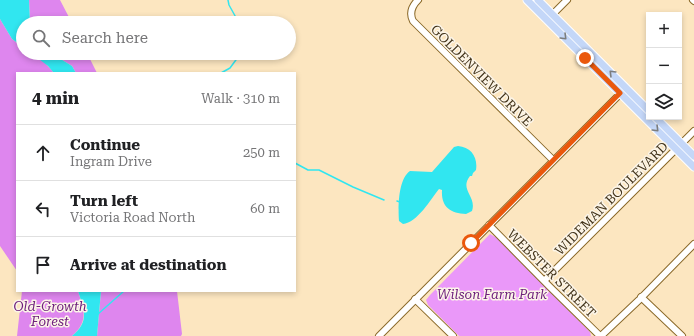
<!DOCTYPE html>
<meta charset="utf-8">
<style>
:root{--surface:#fff;--page:#f2f2f2;--text:#202124;--muted:#757577;--line:#e0e0e0}
body{margin:0;font-family:"Roboto Serif",serif;background:var(--page);color:var(--text)}
.controls{position:absolute;right:12px;top:12px;display:grid;overflow:hidden;border-radius:0px;box-shadow:0 2px 6px #0003}
.controls button{width:36px;height:36px;display:grid;place-items:center;padding:0;border:0;border-bottom:1px solid var(--line);background:var(--surface);color:var(--text);font:20px sans-serif}
.stop{position:absolute;width:12px;height:12px;margin:-9px;border:3px solid #ea580c;border-radius:50%;background:#fff}
.stop.end{background:#ea580c;border-color:#fff;box-shadow:0 1px 4px #0008}
.list{margin:0;padding:0;list-style:none}
h2{display:flex;justify-content:space-between;align-items:center;height:52px;margin:0;padding:0 16px;font-size:17px}
h2 small{font-size:13px;font-weight:400;color:var(--muted)}
.list li{display:grid;grid-template-columns:26px 1fr auto;gap:12px;align-items:center;box-sizing:border-box;height:56px;padding:0 16px;border-top:1px solid var(--line)}
.list b{display:block;font-size:15px;white-space:nowrap}
.list p{margin:0;font-size:13px;white-space:nowrap;color:var(--muted)}
.list em{font-size:13px;font-style:normal;color:var(--muted)}
.icon{flex:none;width:22px;height:22px;fill:none;stroke:currentColor;stroke-width:2;stroke-linecap:round;stroke-linejoin:round}
.map{position:relative;flex:none;width:694px;height:336px;overflow:hidden}
.search{position:absolute;background:var(--surface);box-shadow:0 2px 6px #0003;left:16px;top:16px;width:280px;height:44px;display:flex;align-items:center;gap:10px;box-sizing:border-box;padding:0 14px;border-radius:22px;color:var(--muted);font-size:15px}
.panel{position:absolute;background:var(--surface);box-shadow:0 2px 6px #0003;left:16px;top:72px;width:280px;height:220px;border-radius:0px}
.map>svg:first-child{display:block}
.green{fill:#ea98f9}
.forest{fill:#de86ee}
.water{fill:#31e6f0}
.lines{fill:none;stroke-linecap:round;stroke-linejoin:round}
.stream{stroke:#31e6f0;stroke-width:1.5}
.minor-casing{stroke:#8a6929;stroke-width:8}
.major-casing{stroke:#fff;stroke-width:9}
.minor{stroke:#fff;stroke-width:6}
.major{stroke:#c4d7f8;stroke-width:7}
.oneway{stroke:#7c7d7d}
.route{stroke:#ea580c;stroke-width:5}
.labels{text-anchor:middle;stroke-width:3;stroke-linejoin:round;paint-order:stroke}
.street-label{font-size:13px;fill:#423319;stroke:#fcf5e8}
.park-label{font-size:13px;font-style:italic;fill:#6f207d;stroke:#fcf5e8}
</style>
<div class="map">
<svg width="694" height="336" viewBox="0 0 694 336">
<rect width="100%" height="100%" fill="#fce6c0"/>
<path class="green" d="M490,234l7,4 93,94 1,4h-132l-31,-31 -2,-5 4,-5z"/>
<path class="forest" d="M29,0h31l12,23h-42z
M0,19l12,20 11,8v6c13,0 23,10 31,20h-37v198l-17,-25z
M51,53h36l10,20h-21l-4,-7z
M22,291h56c6,19 11,30 -6,45h-55z
M101,291h76l5,43 -1,2h-84z"/>
<path class="water" d="M0,0h29l1,23h-7v24l-11,-8 -12,-20z
M31,53h20l21,13 4,7h-22l-6,-7z
M458,146c13,1 20,11 18,24l-3,3 -1,3h-2c-11,14 7,20 2,35l-6,3c-16,-1 -25,-7 -24,-24l-3,-1c-8,10 -22,34 -36,35l-4,-3c-1,-13 -1,-42 11,-50l22,1 22,-25z
M78,291h23l-4,45h-25c18,-15 12,-26 6,-45z"/>
<g class="lines">
<path class="stream" d="M228,0l1,5 10,18
M221,73l9,-5 11,-15
M295,163l13,7h11l34,17 31,13
M397,201l3,1
M98,314l26,-23"/>
<g class="minor-casing">
<path id="minor" d="M418,0c-6,6 -9,13 -5,21l140,139
M693,0l1,1
M547,20l20,-20
M489,225l61,62 50,49
M544,281l150,-150
M641,297l41,39
M415,299l38,37
M379,336l247,-248
M601,336l38,-36 55,-56"/>
</g>
<g class="major-casing">
<path id="major" d="M527,0l167,167
M538,0l111,111
M655,117l39,39"/>
</g>
<use href="#minor" class="minor"/>
<use href="#major" class="major"/>
</g>
<defs><path id="oneway-chevron" d="M-2-3.5L2.5 0L-2 3.5" fill="none" stroke-width="1.6" stroke-linecap="round" stroke-linejoin="round"/></defs>
<g class="oneway">
<use href="#oneway-chevron" transform="translate(564 37) rotate(45)"/>
<use href="#oneway-chevron" transform="translate(612 73) rotate(-135)"/>
<use href="#oneway-chevron" transform="translate(656 129) rotate(45)"/>
</g>
<g class="lines">
<path class="route" d="M471,243l149,-150 -35,-35"/>
</g>
<g class="labels">
<g class="street-label">
<text transform="translate(482 75) rotate(45)" y="5">GOLDENVIEW DRIVE</text>
<text transform="translate(611 198) rotate(-45)" y="5">WIDEMAN BOULEVARD</text>
<text transform="translate(552 273) rotate(45)" y="5">WEBSTER STREET</text>
</g>
<g class="park-label">
<text x="492" y="299">Wilson Farm Park</text>
<text x="50" y="311">Old-Growth<tspan x="50" dy="15">Forest</tspan></text>
</g>
</g>
</svg>
<div class="controls">
<button>+</button>
<button>−</button>
<button><svg class="icon" aria-label="layers" viewBox="0 0 24 24"><path d="M12 4l9 5-9 5-9-5zM3 14l9 5 9-5"/></svg></button>
</div>
<div class="stop" style="left:471px;top:243px"></div>
<div class="stop end" style="left:585px;top:58px"></div>
<div class="search"><svg class="icon" aria-label="search" viewBox="0 0 24 24"><circle cx="10" cy="10" r="6"/><path d="M15 15l6 6"/></svg>Search here</div>
<section class="panel">
<h2>4 min<small>Walk · 310 m</small></h2>
<ul class="list">
<li><svg class="icon" aria-label="ahead" viewBox="0 0 24 24"><path d="M12 20V5M6 11l6-6 6 6"/></svg><div><b>Continue</b><p>Ingram Drive</p></div><em>250 m</em></li>
<li><svg class="icon" aria-label="left" viewBox="0 0 24 24"><path d="M17 20v-9H6M10 6l-5 5 5 5"/></svg><div><b>Turn left</b><p>Victoria Road North</p></div><em>60 m</em></li>
<li><svg class="icon" aria-label="arrive" viewBox="0 0 24 24"><path d="M6 21V4h12l-3 4 3 4H6"/></svg><div><b>Arrive at destination</b></div></li>
</ul>
</section>
</div>
